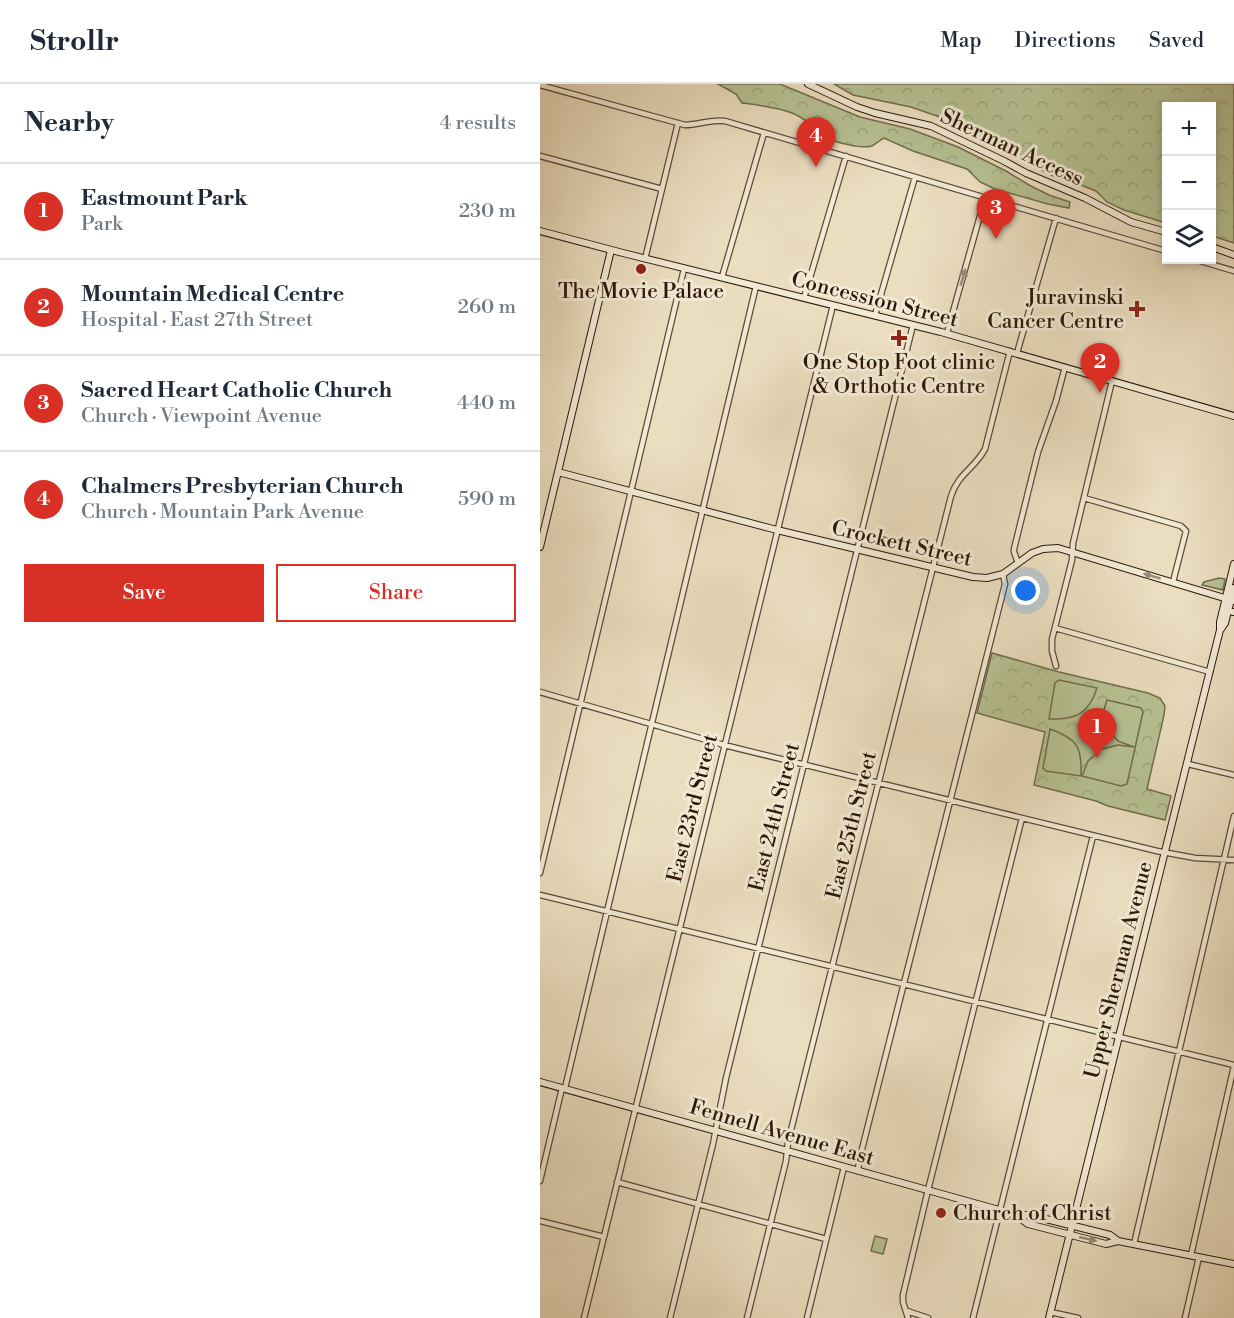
<!DOCTYPE html>
<meta charset="utf-8">
<style>
:root{--surface:#fff;--page:#f6f6f7;--text:#1f2937;--muted:#747a83;--line:#e0e1e3;--accent:#d93025}
body{margin:0;font-family:"Libre Bodoni",serif;background:var(--page);color:var(--text)}
.controls{position:absolute;right:18px;top:18px;display:grid;overflow:hidden;border-radius:0px;box-shadow:0 3px 9px #0003}
.controls button{width:54px;height:54px;display:grid;place-items:center;padding:0;border:0;border-bottom:2px solid var(--line);background:var(--surface);color:var(--text);font:30px sans-serif}
.you{position:absolute;left:486px;top:507px;width:21px;height:21px;margin:-15px;border:4px solid #fff;border-radius:50%;background:#1a73e8;box-shadow:0 0 0 9px #1a73e833}
.badge{display:grid;place-items:center;width:39px;height:39px;border-radius:50%;background:var(--accent);color:#fff;font-size:20px;font-weight:700}
.pin{position:absolute;translate:-50% -50px;filter:drop-shadow(0 2px 3px #0008)}
.pin::after{content:'';position:absolute;top:32px;width:21px;height:18px;background:inherit;clip-path:polygon(0 0,100% 0,50% 100%)}
.list{margin:0;padding:0;list-style:none}
h2{display:flex;justify-content:space-between;align-items:center;height:78px;margin:0;padding:0 24px;font-size:26px}
h2 small{font-size:20px;font-weight:400;color:var(--muted)}
.list li{display:grid;grid-template-columns:39px 1fr auto;gap:18px;align-items:center;box-sizing:border-box;height:96px;padding:0 24px;border-top:2px solid var(--line)}
.list b{display:block;font-size:22px;white-space:nowrap}
.list p{margin:0;font-size:20px;white-space:nowrap;color:var(--muted)}
.list em{font-size:20px;font-style:normal;color:var(--muted)}
.actions{display:flex;gap:12px;padding:18px 24px}
.actions a{flex:1;padding:14px 0;border:2px solid var(--accent);border-radius:0px;text-align:center;font-size:21px;color:var(--accent)}
.actions .main{background:var(--accent);color:#fff}
.icon{flex:none;width:33px;height:33px;fill:none;stroke:currentColor;stroke-width:2;stroke-linecap:round;stroke-linejoin:round}
.map{position:relative;flex:none;width:694px;height:1234px;overflow:hidden}
header{display:flex;align-items:center;gap:36px;box-sizing:border-box;height:84px;padding:0 30px;background:var(--surface);border-bottom:2px solid var(--line)}
header strong{font-size:28px}
nav{display:flex;gap:33px;margin-inline-start:auto;font-size:21px}
main{display:flex}
aside{flex:1;background:var(--surface)}
.map>svg:first-child{display:block}
.forest{fill:url(#forest-crowns);stroke:#726c4d;stroke-width:1.5}
.garden{fill:#b6c193;stroke:#726c4d;stroke-width:1.5}
.lines{fill:none;stroke-linecap:round;stroke-linejoin:round}
.street-casing{stroke:#5d4935;stroke-width:7}
.secondary-casing{stroke:#2e1707;stroke-width:8}
.street{stroke:#f2ead6;stroke-width:4.5}
.secondary{stroke:#f2ead6;stroke-width:6}
.oneway{fill:#9a8b79}
.poi-dot{fill:#8f2418;stroke:#f2ead6;stroke-width:2}
.labels{text-anchor:middle;stroke-width:6;stroke-linejoin:round;paint-order:stroke}
.street-label{font-size:21px;fill:#2e1707;stroke:#f2ead6}
.poi-label{font-size:21px;fill:#2e1707;stroke:#f2ead6}
</style>
<header>
<strong>Strollr</strong>
<nav><a>Map</a><a>Directions</a><a>Saved</a></nav>
</header>
<main>
<aside>
<h2>Nearby<small>4 results</small></h2>
<ul class="list">
<li><span class="badge">1</span><div><b>Eastmount Park</b><p>Park</p></div><em>230 m</em></li>
<li><span class="badge">2</span><div><b>Mountain Medical Centre</b><p>Hospital · East 27th Street</p></div><em>260 m</em></li>
<li><span class="badge">3</span><div><b>Sacred Heart Catholic Church</b><p>Church · Viewpoint Avenue</p></div><em>440 m</em></li>
<li><span class="badge">4</span><div><b>Chalmers Presbyterian Church</b><p>Church · Mountain Park Avenue</p></div><em>590 m</em></li>
</ul>
<div class="actions"><a class="main">Save</a><a>Share</a></div>
</aside>
<div class="map">
<svg width="694" height="1234" viewBox="0 0 694 1234">
<defs>
<pattern id="forest-crowns" width="20" height="18" patternUnits="userSpaceOnUse" patternTransform="scale(1.5)"><rect width="20" height="18" fill="#b6c193"/><path d="M2 6a3 3 0 1 1 6 0M12 15a3 3 0 1 1 6 0" fill="none" stroke="#9da57d"/></pattern>
</defs>
<rect width="100%" height="100%" fill="#ebdec0"/>
<filter id="stains"><feTurbulence type="fractalNoise" baseFrequency=".00333" numOctaves="4"/><feColorMatrix values="0 0 0 0 .2 0 0 0 0 .09 0 0 0 0 .02 0 0 0 .5 -.17"/></filter>
<radialGradient id="worn" r=".72"><stop offset=".6" stop-color="#630" stop-opacity="0"/><stop offset="1" stop-color="#630" stop-opacity=".3"/></radialGradient>
<path class="forest" d="M178,0h62l80,33 50,12 48,18 48,24 23,14 20,10 21,7 -1,6 -21,-4 -53,-15 -15,-7 -13,-13 -54,-18 -29,-13c-4,2 -8,6 -12,8 -10,3 -36,-3 -46,-9 -11,-7 -20,-19 -34,-24 -16,-6 -34,-8 -50,-10l-6,-9z
M294,0h400v159l-22,-7v-130h-46v117l-42,-13 -17,-8 -11,-11 -15,-6 -14,-8 -14,-1 -116,-60 -26,-9 -58,-12z
M679,494l6,1 -2,11 -21,-5 2,-3z
M452,569l67,19 89,21 12,5 5,8 -1,9 -17,74 24,7 -6,24 -57,-14 -12,-5 -62,-16 11,-53 -68,-19z"/>
<path class="garden" d="M519,596l38,8c-8,26 -22,32 -48,31l6,-36z
M567,616l34,8 2,4 -16,72 -6,2 -39,-10 6,-15 14,-12 16,-4 16,2 -16,-6 -11,-13 -4,-15z
M510,645c28,10 32,18 31,47l-35,-5 -3,-3z
M335,1152l12,3 -4,15 -12,-3z"/>
<g class="lines">
<g class="street-casing">
<path id="street" d="M0,1l145,40c14,0 25,-6 40,-4l441,130
M0,72l122,33
M105,175l33,-136
M657,176l37,11
M182,193l42,-144
M264,214l42,-142
M335,231l40,-138
M407,249l38,-135
M477,269l39,-135
M544,414l97,28 5,5 -13,51
M478,479l-4,-11v-3l24,-97 18,-51 9,-34
M515,544l155,44
M516,582l-4,-15v-12l20,-79 1,-17 39,-162
M0,608l184,53 433,106 38,7 39,2
M648,680l46,11
M0,789l144,-604
M0,811l694,170
M25,1004l191,-802
M318,1087l1,-10 146,-577 -2,-10
M0,1097l22,-93
M77,1098l209,57
M0,1137l64,16
M594,1160l100,-428
M651,1171l43,-189
M367,1227l21,7
M510,1228l28,6
M44,1234l249,-1013
M130,1234l43,-174 13,-66 187,-753
M207,1234l39,-157 2,-19 14,-56 149,-590c7,-22 24,-28 34,-47l25,-98
M267,1234l37,-151
M368,1234l-5,-16v-7l25,-105 94,-372
M433,1234l120,-482
M645,1234l14,-61"/>
</g>
<g class="secondary-casing">
<path id="secondary" d="M268,0l49,23 18,6 56,13 73,35 22,12 59,25 46,24 35,10
M0,147l83,22 318,79 293,84
M672,163l22,8
M18,388l219,58 196,47 14,1 16,-4 29,-21 11,-4 15,-1 176,53
M0,463l71,-297
M693,528h1
M681,545l4,-6 9,-35
M0,998l459,128 17,5h14l80,20 8,6
M476,1131l12,9 78,20 12,-3 116,23
M509,1234l171,-688v-8l14,-58"/>
</g>
<use href="#street" class="street"/>
<use href="#secondary" class="secondary"/>
</g>
<defs><path id="oneway-solid" d="M-6-.8H1V-3.2L6.5 0L1 3.2V.8H-6Z" transform="scale(1.5)"/></defs>
<g class="oneway">
<use href="#oneway-solid" transform="translate(423 193) rotate(-74)"/>
<use href="#oneway-solid" transform="translate(612 492) rotate(-164)"/>
<use href="#oneway-solid" transform="translate(548 1155) rotate(13)"/>
</g>
<g class="poi-dot">
<circle cx="101" cy="185" r="6"/>
<path d="M594 216h6v6h6v6h-6v6h-6v-6h-6v-6h6z"/>
<path d="M356 245h6v6h6v6h-6v6h-6v-6h-6v-6h6z"/>
<circle cx="401" cy="1129" r="6"/>
</g>
<g class="labels">
<g class="street-label">
<text transform="translate(472 63) rotate(25)" y="7">Sherman Access</text>
<text transform="translate(335 215) rotate(14)" y="7">Concession Street</text>
<text transform="translate(362 459) rotate(13)" y="7">Crockett Street</text>
<text transform="translate(152 724) rotate(-76)" y="7">East 23rd Street</text>
<text transform="translate(234 733) rotate(-76)" y="7">East 24th Street</text>
<text transform="translate(311 741) rotate(-76)" y="7">East 25th Street</text>
<text transform="translate(578 886) rotate(-76)" y="7">Upper Sherman Avenue</text>
<text transform="translate(242 1048) rotate(16)" y="7">Fennell Avenue East</text>
</g>
<g class="poi-label">
<text x="101" y="214">The Movie Palace</text>
<text x="584" y="220" text-anchor="end">Juravinski<tspan x="584" dy="24">Cancer Centre</tspan></text>
<text x="359" y="285">One Stop Foot clinic<tspan x="359" dy="24">&amp; Orthotic Centre</tspan></text>
<text x="413" y="1136" text-anchor="start">Church of Christ</text>
</g>
</g>
<rect width="100%" height="100%" filter="url(#stains)"/>
<rect width="100%" height="100%" fill="url(#worn)"/>
</svg>
<div class="controls">
<button>+</button>
<button>−</button>
<button><svg class="icon" aria-label="layers" viewBox="0 0 24 24"><path d="M12 4l9 5-9 5-9-5zM3 14l9 5 9-5"/></svg></button>
</div>
<div class="you"></div>
<div class="pin badge" style="left:557px;top:674px">1</div>
<div class="pin badge" style="left:560px;top:309px">2</div>
<div class="pin badge" style="left:456px;top:155px">3</div>
<div class="pin badge" style="left:276px;top:83px">4</div>
</div>
</main>
